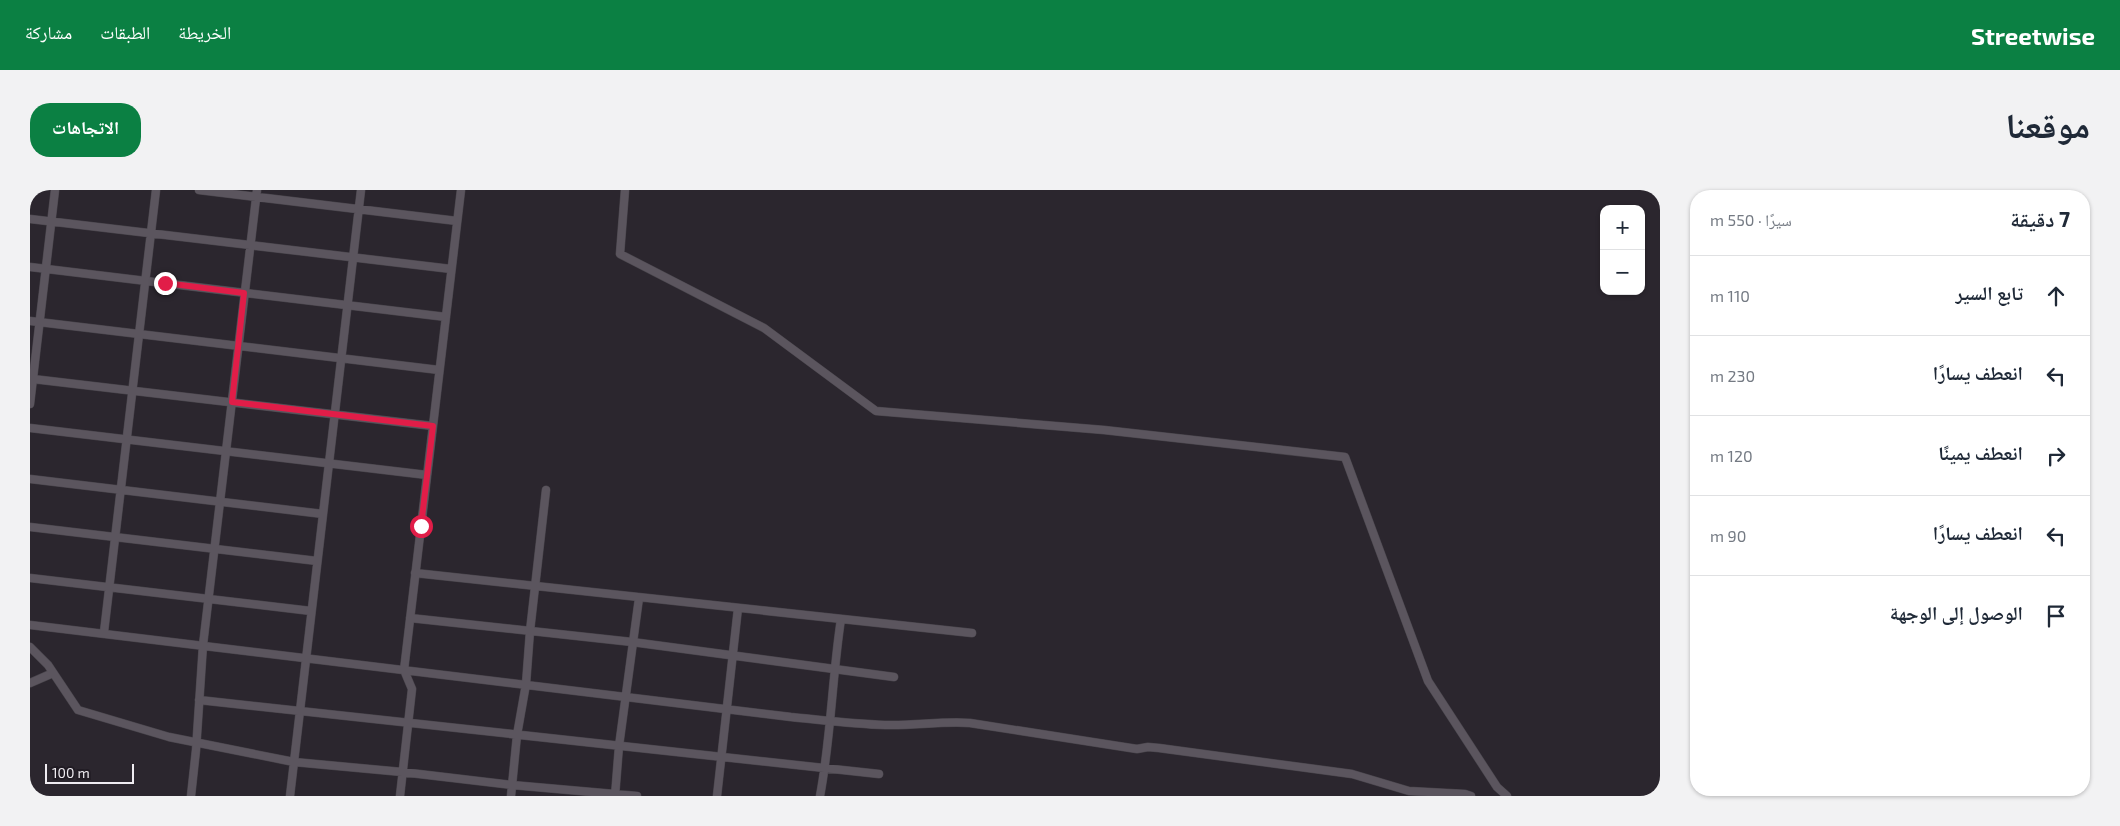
<!DOCTYPE html>
<html lang="ar">
<meta charset="utf-8">
<style>
:root{--surface:#fff;--page:#f2f2f3;--text:#1f2937;--muted:#747a83;--line:#e0e1e3;--accent:#0b8043}
body{margin:0;font-family:"Exo 2","Noto Naskh Arabic",sans-serif;background:var(--page);color:var(--text);direction:rtl}
.controls{position:absolute;right:15px;top:15px;display:grid;overflow:hidden;border-radius:10px;box-shadow:0 1px 4px #0004}
.controls button{width:45px;height:45px;display:grid;place-items:center;padding:0;border:0;border-bottom:1px solid var(--line);background:var(--surface);color:var(--text);font:25px sans-serif}
.scale{position:absolute;left:15px;bottom:12px;width:89px;box-sizing:border-box;padding-left:5px;border:2px solid #efecf1;border-top:0;font-size:14px;line-height:18px;white-space:nowrap;color:#efecf1;-webkit-text-stroke:4px #211c24;paint-order:stroke}
.stop{position:absolute;width:15px;height:15px;margin:-11px;border:4px solid #e11d48;border-radius:50%;background:#fff}
.stop.end{background:#e11d48;border-color:#fff;box-shadow:0 1px 5px #0008}
.list{margin:0;padding:0;list-style:none}
h2{display:flex;justify-content:space-between;align-items:center;height:65px;margin:0;padding:0 20px;font-size:21px}
h2 small{font-size:16px;font-weight:400;color:var(--muted)}
.list li{display:grid;grid-template-columns:32px 1fr auto;gap:15px;align-items:center;box-sizing:border-box;height:80px;padding:0 20px;border-top:1px solid var(--line)}
.list b{display:block;font-size:19px;white-space:nowrap}
.list em{font-size:16px;font-style:normal;color:var(--muted)}
.icon{flex:none;width:28px;height:28px;fill:none;stroke:currentColor;stroke-width:2;stroke-linecap:round;stroke-linejoin:round}
.map{position:relative;flex:none;width:1630px;height:606px;overflow:hidden;direction:ltr;border-radius:20px}
header{display:flex;align-items:center;gap:30px;box-sizing:border-box;height:70px;padding:0 25px;background:var(--accent);color:#fff}
header strong{font-size:24px}
nav{display:flex;gap:28px;margin-inline-start:auto;font-size:18px}
.intro{display:flex;align-items:center;justify-content:space-between;box-sizing:border-box;height:120px;padding:0 30px}
h1{margin:0;font-size:35px}
.button{padding:12px 22px;border-radius:20px;background:var(--accent);color:#fff;font-size:18px;font-weight:700}
main{display:flex;gap:30px;padding:0 30px}
aside{flex:1;background:var(--surface);border-radius:20px;box-shadow:0 1px 4px #0004}
.map>svg:first-child{display:block}
.lines{fill:none;stroke-linecap:round;stroke-linejoin:round}
.minor-casing{stroke:#48444b;stroke-width:9}
.minor{stroke:#5b555e;stroke-width:8}
.route{stroke:#e11d48;stroke-width:6}
</style>
<header>
<strong>Streetwise</strong>
<nav><a>الخريطة</a><a>الطبقات</a><a>مشاركة</a></nav>
</header>
<div class="intro"><h1>موقعنا</h1><a class="button">الاتجاهات</a></div>
<main>
<aside>
<h2>7 دقيقة<small>سيرًا · 550 m</small></h2>
<ul class="list">
<li><svg class="icon" aria-label="ahead" viewBox="0 0 24 24"><path d="M12 20V5M6 11l6-6 6 6"/></svg><div><b>تابع السير</b></div><em>110 m</em></li>
<li><svg class="icon" aria-label="left" viewBox="0 0 24 24"><path d="M17 20v-9H6M10 6l-5 5 5 5"/></svg><div><b>انعطف يسارًا</b></div><em>230 m</em></li>
<li><svg class="icon" aria-label="right" viewBox="0 0 24 24"><path d="M7 20v-9h11M14 6l5 5-5 5"/></svg><div><b>انعطف يمينًا</b></div><em>120 m</em></li>
<li><svg class="icon" aria-label="left" viewBox="0 0 24 24"><path d="M17 20v-9H6M10 6l-5 5 5 5"/></svg><div><b>انعطف يسارًا</b></div><em>90 m</em></li>
<li><svg class="icon" aria-label="arrive" viewBox="0 0 24 24"><path d="M6 21V4h12l-3 4 3 4H6"/></svg><div><b>الوصول إلى الوجهة</b></div></li>
</ul>
</aside>
<div class="map">
<svg width="1630" height="606" viewBox="0 0 1630 606">
<rect width="100%" height="100%" fill="#2b262e"/>
<g class="lines">
<g class="minor-casing">
<path id="minor" d="M169,0l258,31
M595,0l-5,64 144,74 112,83 228,19 241,27 83,224 69,106 10,9
M0,29l421,50
M0,77l416,50
M0,131l409,49
M3,189l400,47
M0,214l25,-214
M0,238l397,47
M0,289l293,35
M0,337l287,34
M385,383l557,60
M0,388l281,33
M380,428l222,24 262,35
M0,435l761,92c31,3 63,7 94,8 29,1 56,-4 85,-2l167,26 11,-2 11,1 193,26 57,17 56,3 6,2
M74,442l52,-442
M0,457l18,18 30,45 91,27 125,25 108,10 110,13 125,11
M0,493l23,-10
M169,510l680,74
M161,606l5,-46 7,-105 54,-455
M260,606l71,-606
M370,606l12,-107 -8,-19 57,-480
M481,606l6,-61 9,-51 4,-53 16,-141
M585,606l4,-50 20,-148
M687,606l21,-188
M790,606c11,-58 12,-118 21,-177"/>
</g>
<use href="#minor" class="minor"/>
</g>
<g class="lines">
<path class="route" d="M135,93l79,10 -12,109 201,24 -12,100"/>
</g>
</svg>
<div class="controls">
<button>+</button>
<button>−</button>
</div>
<div class="scale">100 m</div>
<div class="stop" style="left:391px;top:336px"></div>
<div class="stop end" style="left:135px;top:93px"></div>
</div>
</main>
